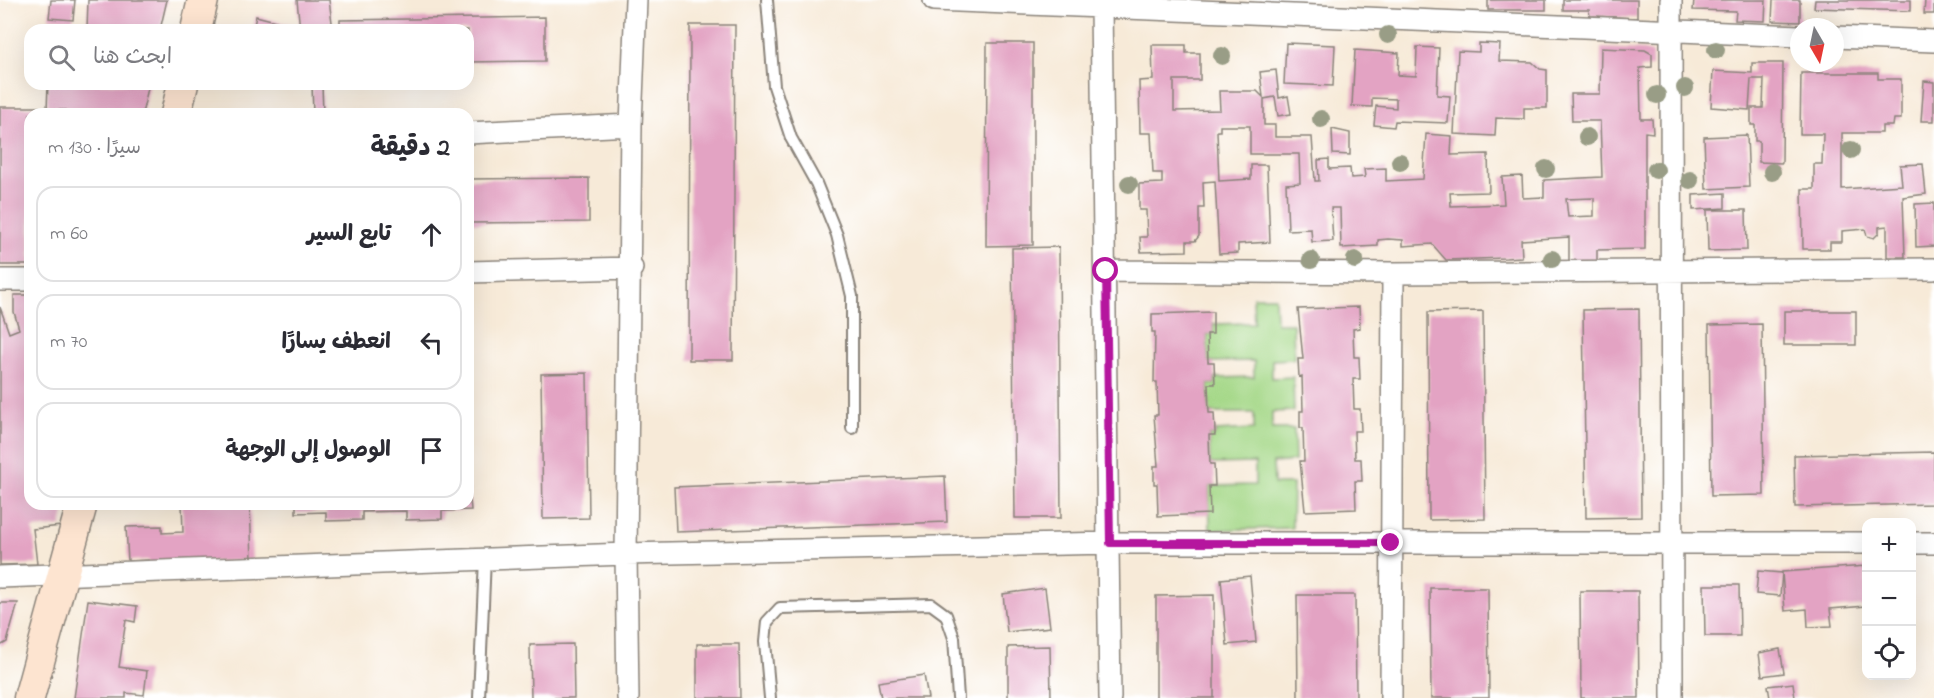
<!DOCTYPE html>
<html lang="ar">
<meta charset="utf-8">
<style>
:root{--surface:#fff;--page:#f7f7f7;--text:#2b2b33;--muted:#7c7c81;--line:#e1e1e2}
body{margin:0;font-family:"Indie Flower","Playpen Sans Arabic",sans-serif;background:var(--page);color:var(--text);direction:rtl}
.controls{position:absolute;right:18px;bottom:18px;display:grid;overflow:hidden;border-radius:12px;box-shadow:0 6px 24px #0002}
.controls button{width:54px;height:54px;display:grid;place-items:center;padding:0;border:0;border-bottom:2px solid var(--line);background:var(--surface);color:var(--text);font:30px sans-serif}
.compass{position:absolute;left:1790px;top:18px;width:54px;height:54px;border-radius:50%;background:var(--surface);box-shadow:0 6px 24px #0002;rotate:171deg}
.stop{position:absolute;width:18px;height:18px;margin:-14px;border:4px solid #b5179e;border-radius:50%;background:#fff}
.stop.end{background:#b5179e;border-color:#fff;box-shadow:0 2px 6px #0008}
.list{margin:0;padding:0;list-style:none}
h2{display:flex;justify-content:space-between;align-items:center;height:78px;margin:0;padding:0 24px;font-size:26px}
h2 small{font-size:20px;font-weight:400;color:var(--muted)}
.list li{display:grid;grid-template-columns:39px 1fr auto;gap:18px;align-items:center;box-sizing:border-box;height:96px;margin:0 12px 12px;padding:0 12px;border:2px solid var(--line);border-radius:18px}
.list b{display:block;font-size:22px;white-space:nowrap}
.list em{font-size:20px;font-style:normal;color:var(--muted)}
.icon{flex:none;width:33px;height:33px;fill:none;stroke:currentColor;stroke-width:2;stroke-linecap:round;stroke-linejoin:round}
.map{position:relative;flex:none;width:1934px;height:698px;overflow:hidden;direction:ltr}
.search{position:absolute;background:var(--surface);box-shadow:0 6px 24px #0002;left:24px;top:24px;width:450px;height:66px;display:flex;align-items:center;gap:15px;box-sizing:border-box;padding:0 21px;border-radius:18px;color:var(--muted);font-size:22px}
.panel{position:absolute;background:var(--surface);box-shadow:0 6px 24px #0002;left:24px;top:108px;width:450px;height:402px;border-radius:18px;direction:rtl}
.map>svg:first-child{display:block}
.green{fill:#a5d888;stroke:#607a52;stroke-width:1.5}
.building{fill:#e3a3c3;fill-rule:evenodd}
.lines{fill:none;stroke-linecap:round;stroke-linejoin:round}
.lane-casing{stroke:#8a837a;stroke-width:14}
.street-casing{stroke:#8a837a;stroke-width:24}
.secondary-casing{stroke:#8a837a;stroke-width:33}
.lane{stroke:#fff;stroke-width:10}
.street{stroke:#fff;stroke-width:21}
.secondary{stroke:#fde4d0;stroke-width:30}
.tree{fill:#999d86}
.route{stroke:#b5179e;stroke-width:8}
</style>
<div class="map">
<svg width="1934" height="698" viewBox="0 0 1934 698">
<rect width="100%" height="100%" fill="#fff"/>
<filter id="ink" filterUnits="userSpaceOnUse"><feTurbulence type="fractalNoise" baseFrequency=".0167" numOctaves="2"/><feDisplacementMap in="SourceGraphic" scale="12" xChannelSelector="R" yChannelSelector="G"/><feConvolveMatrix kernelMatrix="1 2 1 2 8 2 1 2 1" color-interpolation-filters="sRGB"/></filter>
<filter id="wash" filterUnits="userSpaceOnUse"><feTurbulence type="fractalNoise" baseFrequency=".008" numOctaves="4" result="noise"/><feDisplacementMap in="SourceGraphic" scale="24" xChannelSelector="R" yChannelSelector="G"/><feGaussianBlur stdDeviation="1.35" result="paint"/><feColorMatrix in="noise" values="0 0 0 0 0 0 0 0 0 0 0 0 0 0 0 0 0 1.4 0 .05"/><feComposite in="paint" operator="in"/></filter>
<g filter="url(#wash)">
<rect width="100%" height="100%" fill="#f7ead8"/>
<path class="green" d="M1253,297h22l1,26h17l1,36 -22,1v18l21,-1 1,34 -22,1v17h22l1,32 -22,2 1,21h19l-1,44 -82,2 -1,-44 46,-1v-22l-45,1 -1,-29h6v-4l39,-2v-16h-45l-1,-29h7v-6l39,-1v-16l-46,1 -1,-28h6v-10l41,-1z"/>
<g id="blocks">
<path class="building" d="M51,0h24l-2,20 -24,-2z
M88,0h79l-7,30h-73z
M297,0h32l4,30h-33z
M1488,0h58v10h-58z
M1563,0h74v18l-47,-2 -1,-6h-26z
M1694,0h72l-1,21 -30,-1 1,-9 -43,-1z
M1773,0h27v22l-28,-1z
M1815,0h96v11l-97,-3z
M1925,0h9v14h-10z
M256,16l39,10 -1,4h-41z
M545,17v44l-77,1v-32h-128v-10z
M690,25h45l-2,335h-44z
M987,43h46v202l-47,1z
M1286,43l49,2 -2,41 -49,-2z
M1479,43l21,1 -1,17 33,1 8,7 7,1v38h-23v11l-28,-1 -1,18 -41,-2 4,-83 21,1z
M1152,45h34v8h14v27h-26v31l46,-1 -1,-19h38l6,6 -3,-25 16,-2 3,28 9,-2 3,18 -13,2 -3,-19 -11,2v26h11v12h37l3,44h4l-1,-21 11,-1v10l21,-1 1,10 14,-1 -1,-8 22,-1v13l37,-2 3,-45 26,2 -1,19 37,-1 1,38 -39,1 1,13 53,-2 -2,-27 20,-1 1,22 21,-1v-17l58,-3 -2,-56h-28l-1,-27h29l1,-46 44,2 7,4v13l-12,1 1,51h11l1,14 -8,-1v117l-48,1v13h-28v-26l-48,3 1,17 -16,1 -60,2 -14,-16 -29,2v-6l-15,-1 -10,1v6l-37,2 -1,-40h-9l2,33 -21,1 -1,-13 -23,1 -2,-46 14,-1 -1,-29h-49v-28h-30v5h-3l2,50 32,-2v-14h16l3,77 -32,2v9l-19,1 -4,-73 -12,1 1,26h-5v28l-4,5h-8v10l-46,1 -1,-15h7l-1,-27h-7v-26l23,-1v-10h-9l-2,-40h-11l-1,-52 14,-1zM1594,198v18l-26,1 -2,-18z
M1417,47l22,1 -2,47 13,1 -2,27 -53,-2 -1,6 -20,-2 2,-19 20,2v-9l-24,-1v9l-20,-1 3,-56 44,3 -1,22 18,1z
M1752,63h31l-1,100 -23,-1v-21h-4v-16h-4v-17h12l1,-29h-13l-2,31 -38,-3 2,-36 39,2z
M1801,73h77v6h23v40h-7l-1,7h-11v7h-40v56l60,-4 -2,-20 23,-1 3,30 -23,3 2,60h-18v-31l-8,1v6l-5,5 -7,-2 -2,-7 -23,2v11h-12v7h-27l-1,-60h12v-25h8l1,-30h-23z
M1924,81l10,1v39h-13z
M48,84h101l-7,30h-76v-4h-19z
M312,84h10l1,30h-10z
M0,107h45v7h-15v151h-30z
M1332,129l18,4v22l-17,-1z
M1747,135l2,52 -43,2 -2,-52z
M589,178v44l-121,1v-44z
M1725,193v15l-32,2v-15z
M1934,203v43l-18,1 -1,-43z
M1707,210h39l1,40 -39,1z
M1059,247l2,271h-46l-3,-270z
M14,295h16v209h36l-5,22 -28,3 4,35 -37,1v-258l9,26 10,-4 -5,-17z
M1359,307l1,21 -7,1 1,28h5l1,22h-7l1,30h6l1,22h-7l1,28h6l1,22h-7l1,28 -51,2 -5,-50h4l-1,-33h-3v-17h3l-1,-35 -3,1 -1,-18h5l-5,-50z
M1639,309l2,208 -55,1 -3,-208z
M1483,311l2,208 -56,1 -1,-208z
M1784,311h72v34h-72z
M1213,312v22h-6l1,28h6l1,22h-7l1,29h5l1,18v4h-6l1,29h4l1,22h-6l1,28 -52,2 -1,-32h-3v-18h4l-4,-51h4l-1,-33h-3l1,-50h-3v-18z
M1762,324l2,171 -53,1 -2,-171z
M587,373l2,145 -46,1 -2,-145z
M1934,452v52l-139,3 -1,-52z
M945,476l2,46 -271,10 -2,-45z
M468,478l3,32 -29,1v8l-36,1v-9l-44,1v8l-36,1v-9l-30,1v-9h172z
M182,504h68l2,56 -104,5v-5l-20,1 -2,-34 36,-1v7l21,-1z
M1866,566v40l-36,3 2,17 -24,1 -1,-18 -22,2 -3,-39z
M1758,571l24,2 -2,23 -24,-2z
M1250,576l6,66 -29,3 -6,-66z
M1704,585h35l1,51h-35z
M1045,588l5,39 -43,5 -4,-38z
M1430,588h58l1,110h-58z
M1580,591h58l1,107h-58z
M1214,595v103h-58v-102z
M1297,595h58l1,103h-58z
M88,600l49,6 -2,16 -9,-2 -7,47 28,4 -3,24 -18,-2v5h-52z
M0,603h18l-11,39 -7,4z
M573,644l1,54h-43l-1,-53z
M697,644h42l1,54h-43z
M1050,646l1,52h-43v-51z
M1780,649l4,24 -22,3 -3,-23z
M924,675l4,23h-47l-3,-16z
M1793,683l2,15h-25l-2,-12z"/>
</g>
</g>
<g filter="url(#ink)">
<use href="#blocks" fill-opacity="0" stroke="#8a837a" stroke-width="1.5"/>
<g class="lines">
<g class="lane-casing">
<path id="lane" d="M767,0l7,86 17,52 25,45 21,52 15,61v132
M479,698l6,-140
M770,698l-5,-56 2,-20 13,-14 151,-4 15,11 8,23 4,60"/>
</g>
<g class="street-casing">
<path id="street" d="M934,0l865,36
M1671,0l1,698
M1101,6l9,692
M1835,37l99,4
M468,133l163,-8
M1106,271l287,2 541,-4
M468,272l164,-4
M0,280h30
M1912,543h22
M0,577l626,-23 484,-11h756
M628,698l-2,-144 5,-429 5,-125
M1391,698l2,-425"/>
</g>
<g class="secondary-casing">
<path id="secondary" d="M196,30l7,-30
M176,114l7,-30
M29,698l53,-194"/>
</g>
<use href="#lane" class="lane"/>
<use href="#street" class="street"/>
<use href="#secondary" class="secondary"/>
</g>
<g class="tree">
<circle cx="1388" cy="35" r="9"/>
<circle cx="1716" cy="50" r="9"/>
<circle cx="1222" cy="56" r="9"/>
<circle cx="1685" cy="88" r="9"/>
<circle cx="1657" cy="95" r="9"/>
<circle cx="1321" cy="119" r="9"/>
<circle cx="1587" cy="137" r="9"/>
<circle cx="1851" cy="150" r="9"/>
<circle cx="1400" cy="162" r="9"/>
<circle cx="1546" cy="169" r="9"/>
<circle cx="1656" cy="170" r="9"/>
<circle cx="1772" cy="172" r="9"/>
<circle cx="1690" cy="180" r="9"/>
<circle cx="1129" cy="184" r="9"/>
<circle cx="1552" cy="259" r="9"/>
<circle cx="1311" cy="260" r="9"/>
<circle cx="1355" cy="260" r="9"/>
</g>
</g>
<g class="lines" filter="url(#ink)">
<path class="route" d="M1106,271l4,272h281"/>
</g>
</svg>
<div class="controls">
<button>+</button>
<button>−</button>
<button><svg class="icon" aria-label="locate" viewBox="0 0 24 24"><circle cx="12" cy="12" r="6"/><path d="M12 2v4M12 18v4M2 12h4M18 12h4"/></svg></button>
</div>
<svg class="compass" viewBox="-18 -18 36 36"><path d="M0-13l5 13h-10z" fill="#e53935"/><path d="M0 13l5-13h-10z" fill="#7c7c81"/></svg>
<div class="stop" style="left:1106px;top:271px"></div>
<div class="stop end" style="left:1391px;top:543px"></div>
<div class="search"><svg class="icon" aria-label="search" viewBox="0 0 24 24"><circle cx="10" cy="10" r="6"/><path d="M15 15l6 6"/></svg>ابحث هنا</div>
<section class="panel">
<h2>2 دقيقة<small>سيرًا · 130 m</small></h2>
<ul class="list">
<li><svg class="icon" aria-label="ahead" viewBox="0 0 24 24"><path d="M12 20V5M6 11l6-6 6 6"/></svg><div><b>تابع السير</b></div><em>60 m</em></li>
<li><svg class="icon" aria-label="left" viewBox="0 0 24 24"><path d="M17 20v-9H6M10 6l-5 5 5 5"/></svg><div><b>انعطف يسارًا</b></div><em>70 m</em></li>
<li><svg class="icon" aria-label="arrive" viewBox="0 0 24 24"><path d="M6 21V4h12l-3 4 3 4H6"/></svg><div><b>الوصول إلى الوجهة</b></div></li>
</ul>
</section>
</div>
